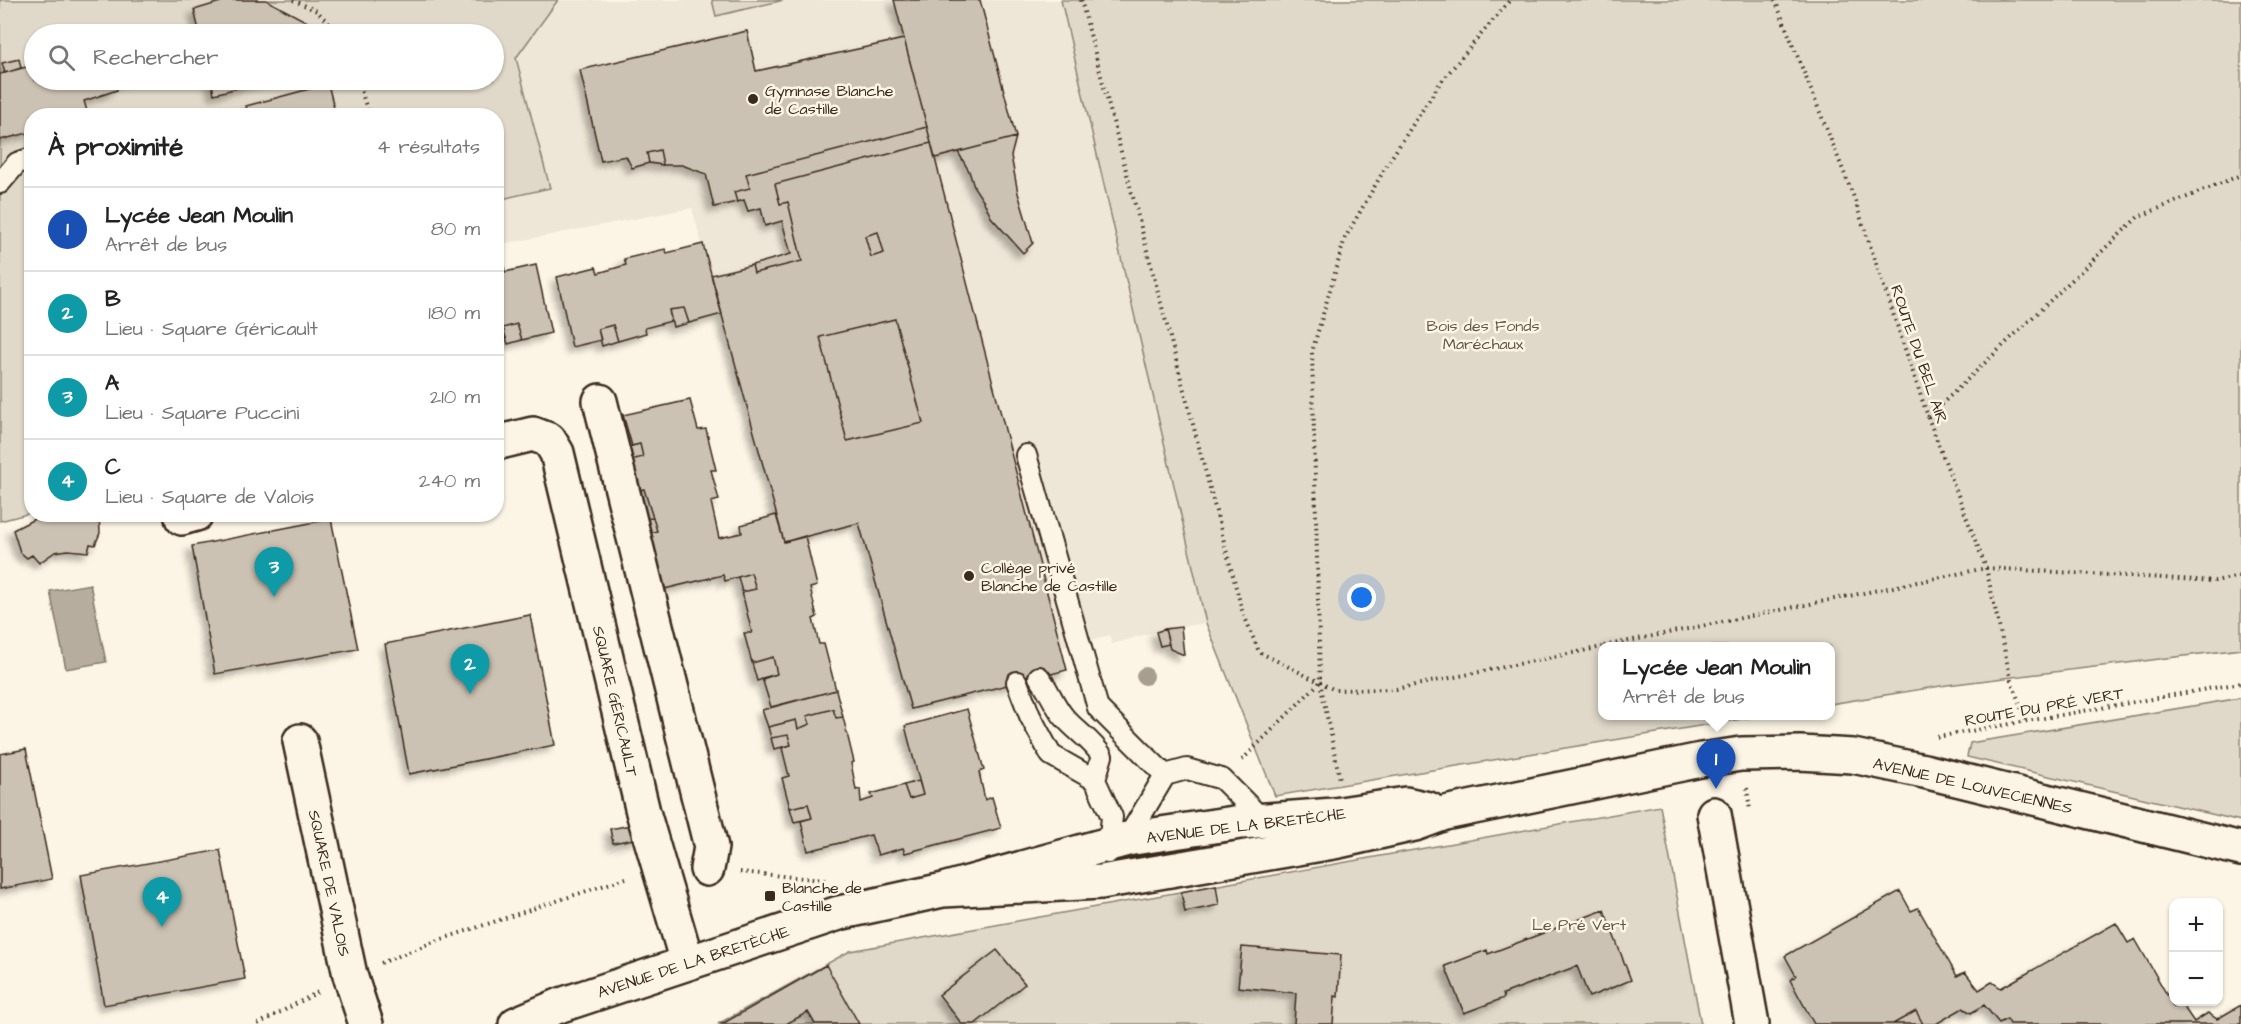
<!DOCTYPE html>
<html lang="fr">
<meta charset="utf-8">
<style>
:root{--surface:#fff;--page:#f6f6f6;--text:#222;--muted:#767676;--line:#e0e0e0;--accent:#3b2a1e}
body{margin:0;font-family:"Architects Daughter",sans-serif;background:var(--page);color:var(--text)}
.controls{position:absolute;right:18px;bottom:18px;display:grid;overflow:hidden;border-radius:12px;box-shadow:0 2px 4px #0004}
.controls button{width:54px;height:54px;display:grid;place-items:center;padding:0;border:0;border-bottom:2px solid var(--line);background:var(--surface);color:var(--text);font:30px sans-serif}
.you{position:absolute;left:1362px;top:598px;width:21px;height:21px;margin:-15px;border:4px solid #fff;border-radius:50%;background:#1a73e8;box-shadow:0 0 0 9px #1a73e833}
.badge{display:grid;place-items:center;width:39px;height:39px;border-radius:50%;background:var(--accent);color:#fff;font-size:20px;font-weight:700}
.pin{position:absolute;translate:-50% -50px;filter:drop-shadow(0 2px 3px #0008)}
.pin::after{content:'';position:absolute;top:32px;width:21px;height:18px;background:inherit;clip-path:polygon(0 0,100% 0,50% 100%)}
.popup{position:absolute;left:1598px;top:642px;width:237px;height:78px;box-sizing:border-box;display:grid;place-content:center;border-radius:12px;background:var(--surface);filter:drop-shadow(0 2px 4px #0005);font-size:20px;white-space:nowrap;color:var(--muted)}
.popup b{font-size:22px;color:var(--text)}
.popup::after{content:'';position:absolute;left:50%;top:100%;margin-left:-12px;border:12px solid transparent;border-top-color:var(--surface)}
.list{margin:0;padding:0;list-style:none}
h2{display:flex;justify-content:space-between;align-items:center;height:78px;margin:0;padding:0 24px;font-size:26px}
h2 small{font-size:20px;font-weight:400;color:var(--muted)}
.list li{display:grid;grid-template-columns:39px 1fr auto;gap:18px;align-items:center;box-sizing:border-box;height:84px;padding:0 24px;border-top:2px solid var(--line)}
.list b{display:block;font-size:22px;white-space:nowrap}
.list p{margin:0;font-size:20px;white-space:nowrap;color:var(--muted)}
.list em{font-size:20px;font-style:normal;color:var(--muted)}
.icon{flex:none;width:33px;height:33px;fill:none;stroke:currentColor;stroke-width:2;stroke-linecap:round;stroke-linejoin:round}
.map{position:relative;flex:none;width:2241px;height:1024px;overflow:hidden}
.search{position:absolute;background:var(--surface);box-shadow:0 2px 4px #0004;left:24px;top:24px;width:480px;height:66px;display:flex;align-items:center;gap:15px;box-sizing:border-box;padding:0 21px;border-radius:33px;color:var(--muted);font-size:22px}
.panel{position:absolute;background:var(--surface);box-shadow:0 2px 4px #0004;left:24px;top:108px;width:480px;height:414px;border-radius:24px}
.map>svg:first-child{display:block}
.built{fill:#eee6d6}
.green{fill:#e0d8c8;stroke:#8e8173;stroke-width:1.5;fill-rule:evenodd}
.water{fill:#b7ad9e;stroke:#85796b;stroke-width:1.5}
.building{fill:#ccc2b3;stroke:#3b2a1e;stroke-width:1.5;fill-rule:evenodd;filter:url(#shadow)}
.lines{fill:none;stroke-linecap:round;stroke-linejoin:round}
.lane-casing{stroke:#3b2a1e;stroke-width:24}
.street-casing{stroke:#3b2a1e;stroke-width:38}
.secondary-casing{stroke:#3b2a1e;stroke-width:38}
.path{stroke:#3b2a1e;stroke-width:4;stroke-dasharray:1.5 4.5;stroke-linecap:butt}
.lane{stroke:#fcf5e5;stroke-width:20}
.street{stroke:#fcf5e5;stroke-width:33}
.secondary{stroke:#fcf5e5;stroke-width:33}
.tree{fill:#a89e8f}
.poi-dot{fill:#3b2a1e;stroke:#fcf5e5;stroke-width:2}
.labels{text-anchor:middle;stroke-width:5;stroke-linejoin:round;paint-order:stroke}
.poi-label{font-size:16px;fill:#3b2a1e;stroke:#fcf5e5;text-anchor:start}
.park-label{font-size:16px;fill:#645648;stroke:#fcf5e5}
.street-label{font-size:16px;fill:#3b2a1e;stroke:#fcf5e5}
</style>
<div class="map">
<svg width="2241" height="1024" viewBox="0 0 2241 1024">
<defs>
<filter id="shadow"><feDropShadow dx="-5.5" dy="5.5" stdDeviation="3" flood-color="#0004"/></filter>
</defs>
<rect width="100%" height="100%" fill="#fcf5e5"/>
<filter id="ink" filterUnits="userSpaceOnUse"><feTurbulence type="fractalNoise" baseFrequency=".0167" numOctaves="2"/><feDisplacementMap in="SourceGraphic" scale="12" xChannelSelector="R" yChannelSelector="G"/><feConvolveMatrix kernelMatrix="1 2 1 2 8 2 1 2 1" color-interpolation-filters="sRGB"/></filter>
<g filter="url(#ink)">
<path class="built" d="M558,0h503l145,623 -41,6 -53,15 -2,-9 -49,13 6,22 -156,39 -52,-186 -75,19 -92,-334 -195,37v-45l53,-12 -34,-130z"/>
<path class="green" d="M0,0h558l-42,58 34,130 -53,12 -1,-84h-464l-1,397 -31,8zM34,34h460v46h-460z
M712,0h72l-68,16z
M1061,0h1180v649l-294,36 -117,19v-58h-228v70h158l-485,80 -69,-173z
M2241,698v123l-274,-64 3,-14z
M1660,806l41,218h-983l132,-73z"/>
<path class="water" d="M90,584l16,78 -40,7 -16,-78z"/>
<path class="building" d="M227,0h39l47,25 3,9h-116l-6,-24z
M894,0h86l36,137 -81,21z
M747,31l9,40 148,-32 23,88 -181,47 4,14 -16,4 3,10 -23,5 -8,-33 -24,-9h-19l-3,-15 -13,3 2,10 -17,5 -6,-12 -25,5 -21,-91z
M19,59l2,9 -16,5 -3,-10z
M34,65v15h98l-18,4 3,6 -33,11 3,10 -16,5h-39v16l-32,8v-66z
M211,80h58l-55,14z
M328,84l8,32h-87l-3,-10z
M927,127l4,16 -156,41 5,20 8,-2 14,59 -48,12 -2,-8 39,-11 -9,-33 -17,5 -4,-18 -13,3 -4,-11 -7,2 -3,-10 16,-4 -4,-14z
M1016,137l-5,19 7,37 15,50 -10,10 -32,-36 -7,-15 -10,-15 -5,-16 -11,-19z
M931,143l136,527 -156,39 -52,-186 -75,19 -73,-267 41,-10 2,8 48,-12 -14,-59 -8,2 -5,-20zM878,232l6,21 -13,4 -6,-21zM895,319l28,104 -76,18 -27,-104z
M660,150l3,15 -14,-2 -2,-10z
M878,232l6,21 -13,4 -6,-21z
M703,244l19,70 -33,9 -5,-15 -15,2 2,11 -26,7 1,5 -28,8 -5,-16 -15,4 3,11 -29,7 -15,-70 39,-10 2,6 28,-8 -2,-6 41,-10 2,4z
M536,265l15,68 -29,7 -5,-16 -14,4 3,10 -10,2v-71l8,-2 1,5z
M684,308l5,15 -16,4 -4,-17z
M895,319l28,104 -76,18 -27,-104z
M517,324l5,16 -14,4 -5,-16z
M613,325l5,16 -16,5 -4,-17z
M690,400l8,30 8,-1 10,41h-5l8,30 -8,2 8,36 23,-5 -1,-8 35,-10 8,27 21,-6 12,50 -7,2 7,29 -4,2 6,25h5l12,46 -65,17 -9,-29 15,-4 -4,-17 -21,6 -8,-30h8l-10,-41 14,-3 -5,-16 -26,8 -2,-6 -63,15 -19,-55 16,-4 -13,-42 -9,2 -8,-30 16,-4 -3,-13 -8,2 -9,-31z
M640,444l3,13 -16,4 -4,-13z
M44,514l55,1 1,18 -5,12 -5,-1 -2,8 -20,-2 -13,2 -16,11 -7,-8 -5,3 -7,-6 -7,-22z
M653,518l4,13 -11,3 -4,-15z
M331,519l27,130 -143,25 -23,-128z
M751,573l5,16 -14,3 -4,-15z
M530,615l25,130 -146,29 -24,-130z
M1181,627l3,28 -14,-6 -5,-20z
M1165,629l4,15 -9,2 -4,-14z
M773,657l4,17 -20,7 -5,-18z
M836,690l7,27 -7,1 -3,-9 -26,7 3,8 -12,5 -2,-9 -28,7 -6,-17z
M833,709l3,9 7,-1 11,45 -3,1 5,27 4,-1 1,13 12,-4 -2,-4 33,-9 5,14 14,-4 -18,-69 62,-17 17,61 -5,2 6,28 7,-3 9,31 -96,25 -2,-5 -25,7 -7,-20 -63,16 -7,-30 11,-3 -4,-14 -18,4 -8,-30 7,-2 -7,-28 9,-3 -3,-10 -17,3 -3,-11 28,-7 2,9 12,-5 -3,-8z
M788,735l3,10 -17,4 -3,-11z
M26,749l26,130 -52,10v-135z
M919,781l4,14 -14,4 -5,-14z
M808,804l4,14 -18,4 -4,-14z
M636,824l3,14 -26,5 -3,-14z
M220,850l25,129 -141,26 -23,-130z
M1216,885l3,20 -34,7 -4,-20z
M1900,891l11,20 7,-3 39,68 8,-4 14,18 13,-8 9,6 115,-65 12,20 7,-4 39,68 7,-4 13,19 14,-9 9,6 24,-14v19h-231l-3,-5 -8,4 -15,-18 -13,8 -8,-5 -27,16h-13l-7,-13 -23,13h-79l-24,-44 6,-4 -11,-20z
M1604,910l27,70 -42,17 -12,-31 -74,28 1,4 -40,15 -19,-47 42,-16 1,4z
M1242,947l99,8 -3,42 -3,-1 -2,28h-39l2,-31 -58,-6z
M997,950l28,34 -50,40h-13l-23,-29z
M826,965l33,59h-44l-7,-12 -22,12h-64z
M1916,1011l7,13h-30z"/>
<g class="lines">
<g class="lane-casing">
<path id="lane" d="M0,183l17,-20 15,-5
M1026,455l72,253 67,67
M1039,677c10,12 15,29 26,41 12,14 27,22 37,38l-7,24 17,37 -4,36
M1017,682l13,34 21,39 44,25
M1127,839l38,-64 22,-6 35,10 42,42"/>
</g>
<g class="street-casing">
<path id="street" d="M600,401l111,446 -4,22
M496,443l37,-9 16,6 8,13 86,359 44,150
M182,518l14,-4
M300,741l50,234 16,49
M1714,814l38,210"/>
</g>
<g class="secondary-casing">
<path id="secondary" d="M943,890l158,-8 238,-41 76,-17 30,-11 256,-53 40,-6 59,-1 53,3 71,15 317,78
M516,1024l45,-19 278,-92 104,-23 184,-51 114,-17 93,-7 72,-11 23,5"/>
</g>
<path class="path" d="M293,0l24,11 22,23
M1081,0l161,610 17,42 76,38 61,-1 206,-42
M1775,0l78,195 75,222 58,151 25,112 15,41
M358,80l11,36
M1928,417l210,-200 103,-42
M1604,646l382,-78 229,13 26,-5
M1320,682l20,98
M1937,737l304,-54
M1242,760l78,-78 -8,-330 33,-114 43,-75 52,-80 70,-83
M1747,788l3,22
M740,872l85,8
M381,963l55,-22 190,-63
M258,1024l62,-33"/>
<use href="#lane" class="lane"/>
<use href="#street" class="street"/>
<use href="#secondary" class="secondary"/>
</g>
<circle class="tree" cx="1145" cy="676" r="9"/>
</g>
<g class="poi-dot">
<circle cx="753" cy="99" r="6"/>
<circle cx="969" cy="576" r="6"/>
<rect x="764" y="890" width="12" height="12" rx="3"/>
</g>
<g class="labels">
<g class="poi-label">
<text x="765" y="96">Gymnase Blanche<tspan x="765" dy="18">de Castille</tspan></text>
<text x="981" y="573">Collège privé<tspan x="981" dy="18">Blanche de Castille</tspan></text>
<text x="782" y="893">Blanche de<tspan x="782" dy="18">Castille</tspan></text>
</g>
<g class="park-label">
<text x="1483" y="331">Bois des Fonds<tspan x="1483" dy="18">Maréchaux</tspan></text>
<text x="1579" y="930">Le Pré Vert</text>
</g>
<g class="street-label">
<text transform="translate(1920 354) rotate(71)" y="6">ROUTE DU BEL AIR</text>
<text transform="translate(616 701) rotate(77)" y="6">SQUARE GÉRICAULT</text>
<text transform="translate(2044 706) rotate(-10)" y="6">ROUTE DU PRÉ VERT</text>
<text transform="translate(1973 785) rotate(13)" y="6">AVENUE DE LOUVECIENNES</text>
<text transform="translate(1246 825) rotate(-7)" y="6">AVENUE DE LA BRETÈCHE</text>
<text transform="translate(330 883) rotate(78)" y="6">SQUARE DE VALOIS</text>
<text transform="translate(693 961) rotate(-18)" y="6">AVENUE DE LA BRETÈCHE</text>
</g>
</g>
</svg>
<div class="controls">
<button>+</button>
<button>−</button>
</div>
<div class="you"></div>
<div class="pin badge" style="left:1716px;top:789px;background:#1a4fb4">1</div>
<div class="popup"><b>Lycée Jean Moulin</b>Arrêt de bus</div>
<div class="pin badge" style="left:470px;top:694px;background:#0f9aa8">2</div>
<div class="pin badge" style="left:274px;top:597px;background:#0f9aa8">3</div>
<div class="pin badge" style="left:162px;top:927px;background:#0f9aa8">4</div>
<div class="search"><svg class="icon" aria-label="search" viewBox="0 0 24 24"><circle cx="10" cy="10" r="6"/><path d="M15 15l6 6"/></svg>Rechercher</div>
<section class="panel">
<h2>À proximité<small>4 résultats</small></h2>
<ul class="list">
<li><span class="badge" style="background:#1a4fb4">1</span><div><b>Lycée Jean Moulin</b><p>Arrêt de bus</p></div><em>80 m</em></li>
<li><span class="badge" style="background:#0f9aa8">2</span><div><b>B</b><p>Lieu · Square Géricault</p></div><em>180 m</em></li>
<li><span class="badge" style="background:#0f9aa8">3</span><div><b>A</b><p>Lieu · Square Puccini</p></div><em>210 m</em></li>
<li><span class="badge" style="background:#0f9aa8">4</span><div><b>C</b><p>Lieu · Square de Valois</p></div><em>240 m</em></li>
</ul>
</section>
</div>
